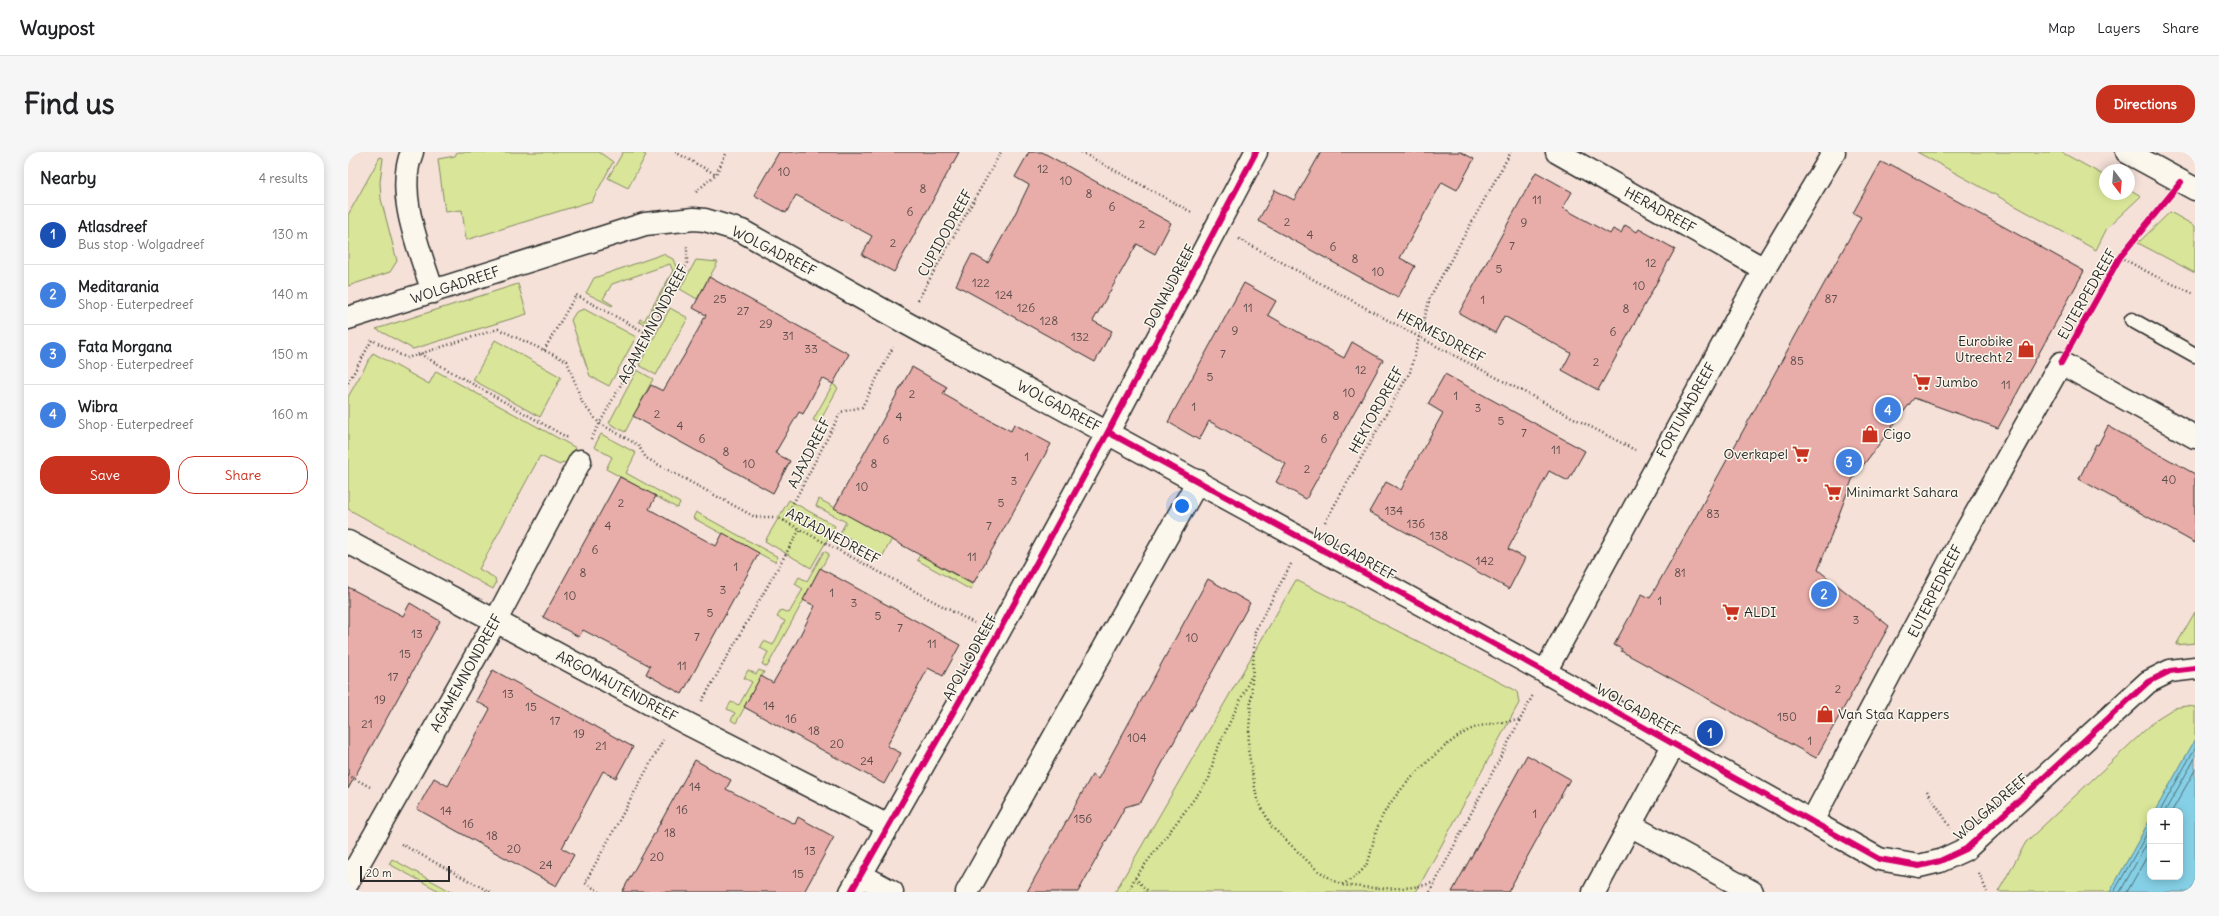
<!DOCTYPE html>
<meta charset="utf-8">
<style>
:root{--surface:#fff;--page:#f6f6f6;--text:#202124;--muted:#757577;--line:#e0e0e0;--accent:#c8321e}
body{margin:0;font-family:Delius,sans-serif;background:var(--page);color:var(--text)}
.controls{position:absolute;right:12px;bottom:12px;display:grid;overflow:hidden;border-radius:8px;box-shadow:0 2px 10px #0003}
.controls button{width:36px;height:36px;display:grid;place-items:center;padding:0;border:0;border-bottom:1px solid var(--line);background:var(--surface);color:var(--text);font:20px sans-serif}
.compass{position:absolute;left:1751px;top:12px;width:36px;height:36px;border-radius:50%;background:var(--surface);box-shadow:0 2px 10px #0003;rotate:164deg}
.scale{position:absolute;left:12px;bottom:10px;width:90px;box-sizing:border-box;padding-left:4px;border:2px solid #2b2b2b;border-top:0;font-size:11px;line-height:14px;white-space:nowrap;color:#2b2b2b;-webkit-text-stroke:3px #fbf7ec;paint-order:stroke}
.you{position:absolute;left:834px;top:354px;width:14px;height:14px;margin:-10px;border:3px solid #fff;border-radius:50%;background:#1a73e8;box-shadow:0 0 0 6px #1a73e833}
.badge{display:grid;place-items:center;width:26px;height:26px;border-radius:50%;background:var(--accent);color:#fff;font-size:13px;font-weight:700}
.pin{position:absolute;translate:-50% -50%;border:2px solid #fff;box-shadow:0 1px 4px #0006}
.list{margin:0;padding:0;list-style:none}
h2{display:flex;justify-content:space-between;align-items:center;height:52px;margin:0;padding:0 16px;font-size:17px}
h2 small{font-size:13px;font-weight:400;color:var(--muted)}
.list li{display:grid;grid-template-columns:26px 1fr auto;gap:12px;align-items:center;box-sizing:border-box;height:60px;padding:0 16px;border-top:1px solid var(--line)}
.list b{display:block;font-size:15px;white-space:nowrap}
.list p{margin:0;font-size:13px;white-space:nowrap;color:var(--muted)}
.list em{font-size:13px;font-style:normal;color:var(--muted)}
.actions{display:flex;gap:8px;padding:12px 16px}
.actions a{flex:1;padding:9px 0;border:1px solid var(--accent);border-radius:16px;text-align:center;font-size:14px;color:var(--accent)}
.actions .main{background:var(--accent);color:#fff}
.map{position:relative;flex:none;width:1847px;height:740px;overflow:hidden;border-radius:16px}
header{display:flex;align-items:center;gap:24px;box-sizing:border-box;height:56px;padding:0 20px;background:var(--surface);border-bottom:1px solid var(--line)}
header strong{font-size:19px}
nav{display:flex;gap:22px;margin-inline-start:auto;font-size:14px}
.intro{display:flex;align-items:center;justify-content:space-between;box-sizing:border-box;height:96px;padding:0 24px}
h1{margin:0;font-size:28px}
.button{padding:10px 18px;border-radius:16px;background:var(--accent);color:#fff;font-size:14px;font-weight:700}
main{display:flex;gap:24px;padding:0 24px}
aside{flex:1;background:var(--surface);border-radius:16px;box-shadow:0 2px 10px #0003}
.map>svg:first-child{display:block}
.green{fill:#d9e598;stroke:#828862}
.water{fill:#85d0e6;stroke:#618e9b}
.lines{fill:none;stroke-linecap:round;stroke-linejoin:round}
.shore{stroke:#4f6d76;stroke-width:1}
.building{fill:#e8ada9;stroke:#2b2b2b}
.lane-casing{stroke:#2b2b2b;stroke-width:17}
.street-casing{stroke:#2b2b2b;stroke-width:25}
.path{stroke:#2b2b2b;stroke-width:2.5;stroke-dasharray:1 3;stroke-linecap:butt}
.lane{stroke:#fbf7ec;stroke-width:14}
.street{stroke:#fbf7ec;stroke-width:22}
.cycleway-casing{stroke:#fbf7ec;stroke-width:8}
.cycleway{stroke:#d6006c;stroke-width:6}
.labels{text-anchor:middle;stroke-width:3;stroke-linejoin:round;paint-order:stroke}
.number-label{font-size:12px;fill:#5a4c4a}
.street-label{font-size:14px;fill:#2b2b2b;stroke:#fbf7ec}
.poi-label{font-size:14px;fill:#2b2b2b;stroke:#fbf7ec;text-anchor:start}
</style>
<header>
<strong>Waypost</strong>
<nav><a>Map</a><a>Layers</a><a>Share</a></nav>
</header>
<div class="intro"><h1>Find us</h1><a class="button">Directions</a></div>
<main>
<aside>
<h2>Nearby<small>4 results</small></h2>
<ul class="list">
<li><span class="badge" style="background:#1a4fb4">1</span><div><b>Atlasdreef</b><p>Bus stop · Wolgadreef</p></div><em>130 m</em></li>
<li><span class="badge" style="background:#3f7fe0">2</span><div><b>Meditarania</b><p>Shop · Euterpedreef</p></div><em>140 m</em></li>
<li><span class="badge" style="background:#3f7fe0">3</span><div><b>Fata Morgana</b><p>Shop · Euterpedreef</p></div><em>150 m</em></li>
<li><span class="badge" style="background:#3f7fe0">4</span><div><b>Wibra</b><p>Shop · Euterpedreef</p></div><em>160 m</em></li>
</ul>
<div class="actions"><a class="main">Save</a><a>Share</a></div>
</aside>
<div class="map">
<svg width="1847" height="740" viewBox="0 0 1847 740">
<rect width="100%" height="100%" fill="#f5e1d8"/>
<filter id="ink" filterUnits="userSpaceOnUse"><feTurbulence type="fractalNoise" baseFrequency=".025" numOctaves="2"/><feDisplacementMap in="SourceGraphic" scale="8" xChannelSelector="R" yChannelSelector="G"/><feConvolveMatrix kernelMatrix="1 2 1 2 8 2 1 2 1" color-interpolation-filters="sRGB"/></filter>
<g filter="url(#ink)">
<path class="green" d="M109,0h142l14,10 -21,39 -126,39 -4,-30 -17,2 -7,-53 17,-3z
M275,0h17l6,3 -18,33 -20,-10z
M1569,0h144l44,24v18h24v-5l12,7 -34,32 -11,22z
M32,5l3,1 -3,24 1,17 16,62 -7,11 -42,14v-71z
M1822,60l25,14v47l-57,-30z
M315,102l10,5 3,8 -31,57 -6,-2 1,-3 4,2 29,-50 -3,-7 -58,20 -9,15 10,6 -1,1 -26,-13 8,-15z
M348,108l22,2 -21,37 -17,-10z
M170,132l9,30 -114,35 -37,-20z
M322,156l18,10 -32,57 -17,-10z
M236,157l52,28 -27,49 -19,-10 -19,-56 5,-8z
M147,188l66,37 -21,40 -67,-37z
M25,201l56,31 7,-13 140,77 -9,16 -4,-2 -3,3 -20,-9 -61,113 16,9 1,5 -3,6 -145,-80v-112z
M289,218l16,9 -28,53 -16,-9z
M485,232l5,4 -19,35 -6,-3z
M253,282l35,19 -10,20 54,30 -3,5 -71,-39 6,-12 -18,-10z
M471,347l73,40 -10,18 -42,-24 6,-11 -30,-16z
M441,348l46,26 -24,42 -46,-27z
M348,360l82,45 -3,5 -82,-44z
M476,399l5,3 -62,113 -5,-3 6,-12 -8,-4 4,-7 9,4 12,-24 -8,-4 4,-7 8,3 14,-24 -8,-5 4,-7 8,4z
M572,403l53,30 -2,5 -54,-30z
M948,428l221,111 2,12 -103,189h-301z
M1847,460v31l-19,2z
M400,518l8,4 3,-4 5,2 -28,51 -5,-3 4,-7 -8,-4 4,-7 8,3 13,-23 -8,-4z
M1838,554l9,1v33l-40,71h-5v9l-40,72h-112l28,-50 132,-124 16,-10z
M44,707l60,33h-11l-52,-28z"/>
<path class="water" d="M1847,588v142l-5,10h-80l40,-72v57h30v-66h-25z"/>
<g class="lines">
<path class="shore" d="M1812,659l35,-63
M1817,659l30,-53
M1824,659l23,-41
M1766,740l36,-64
M1772,740l30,-54
M1779,740l23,-41"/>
</g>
<path class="building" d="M431,0h180l-65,120 -32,-17 10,-19 -76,-41 -10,18 -32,-18z
M681,0h13l129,71 -16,31 -18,-10 -44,77 19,10 -17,31 -139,-77 16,-31 16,9 26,-47 15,-31 -14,-8z
M973,0h140l13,7 -17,31 -15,-8 -42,76 15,8 -17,32 -140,-77 17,-31 19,10z
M1533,10l8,4 1,-2 194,107 -86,157 -84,-30 -62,82 -34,90 71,56 -73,132 -195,-107 1,-2 -8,-4 28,-51 8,4 46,-82 165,-299 -8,-4z
M1188,20l36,20 -9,16 47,26 3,-5 8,4 4,-8 12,7 2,-3 36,20 -77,141 -36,-20 9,-17 -43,-24 -24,-13 -9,17 -36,-20z
M361,125l140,77 -16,30 -11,-6 -19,36 -4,-2 -24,41 15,8 -17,32 -140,-77 18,-31 12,6 22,-37 21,-39 -13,-7z
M896,131l32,18 -8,14 76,43 8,-16 31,18 -77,139 -30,-17 10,-18 -77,-43 -10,19 -31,-18z
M564,215l35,20 -4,7 37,21 31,16 3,-7 37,20 -78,140 -139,-76z
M1097,222l140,77 -17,30 -19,-10 -41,78 17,9 -16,31 -140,-77 17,-30 15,8 12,-23 30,-54 -15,-9z
M1760,274l87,48v69l-116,-64 17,-35 2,1z
M272,325l36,19 -7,13 34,19 33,18 7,-13 36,20 -77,141 -36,-20 4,-8 -36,-20 -31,-16 -4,7 -36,-20z
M472,416l140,77 -17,31 -15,-8 -41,78 14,7 -17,31 -140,-77 17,-31 12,7 22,-38 20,-39 -12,-6z
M860,427l42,24 -109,199 -16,5 -47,85h-51l65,-117 6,4z
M0,435l55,29 7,-13 30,18 -92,168z
M145,518l140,77 -17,31 -13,-7 -41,77 12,7 -18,31 -139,-77 17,-31 14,8 20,-36 22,-41 -14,-8z
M1179,603l43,24 -62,113h-56z
M347,608l36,20 -5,9 69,35 3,-7 36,20 -30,55h-182z"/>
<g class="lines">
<g class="lane-casing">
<path id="lane" d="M1784,168l63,35"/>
</g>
<g class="street-casing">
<path id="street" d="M64,0c-17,42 8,99 21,140
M1209,0l207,117
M1779,0l68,37
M0,166l297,-94 49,-5 11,1 37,11 164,92 639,349 334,187 40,7 21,-5 26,-12 182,-167 22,-11 25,-3
M0,390l340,182 200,102
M1197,520l219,-403 70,-117
M1464,669l148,-279 101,-179 134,74
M1282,673l122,67
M513,723l31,17
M0,730l147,-260 85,-161
M503,740l146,-257 111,-203 148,-280
M619,740l231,-411
M1246,740l80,-148"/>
</g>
<path class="path" d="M327,0l40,22
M733,0l112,61
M348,40l20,-18 11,-22
M891,87l180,98 216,113
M1772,105l37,20 38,17
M570,148l83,-148
M196,198l32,-55 72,39
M72,202l148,84
M0,231l24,-43 35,18 91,-29 69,32 16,43 16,19 39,22 8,13 109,59h22l197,106
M243,287l96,-175v-18
M436,369l57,-109 21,-5 31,-60
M977,370l85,-150 20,-75 81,-145
M943,412l-36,67 -7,118 9,50 15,28 45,43 24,15
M354,549l98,-172
M0,623l22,12
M1579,639l24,37
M53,692l89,48
M1631,721l8,19
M787,726l14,14
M1087,730c-29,10 -64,6 -94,3 39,-20 24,-32 40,-66 11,-26 67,-82 93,-91 14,-5 31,-6 46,-8
M252,740l-15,-9 78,-143
M780,740l7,-14 74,-99 6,-25 36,-77
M1082,740l103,-197"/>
<use href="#lane" class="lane"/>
<use href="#street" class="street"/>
<g class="cycleway-casing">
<path id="cycleway" d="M1713,211l59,-106 61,-75
M760,280l437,240 334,187 40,7 21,-5 26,-12 182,-167 22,-11 25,-3
M503,740l146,-257 111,-203 148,-280"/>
</g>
<use href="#cycleway" class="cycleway"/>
</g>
</g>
<defs>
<g id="shop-bare" transform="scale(1.38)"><path d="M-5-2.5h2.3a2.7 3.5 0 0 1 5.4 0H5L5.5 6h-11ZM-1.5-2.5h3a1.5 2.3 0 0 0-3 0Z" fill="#c8321e" stroke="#fbf7ec" stroke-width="2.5" paint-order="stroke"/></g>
<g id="supermarket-bare" transform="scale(1.38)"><path d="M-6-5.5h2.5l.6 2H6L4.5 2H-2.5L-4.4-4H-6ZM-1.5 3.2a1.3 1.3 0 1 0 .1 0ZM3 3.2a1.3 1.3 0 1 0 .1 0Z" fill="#c8321e" stroke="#fbf7ec" stroke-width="2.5" paint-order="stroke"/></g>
</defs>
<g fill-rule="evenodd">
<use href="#shop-bare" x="1678" y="197"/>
<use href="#supermarket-bare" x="1574" y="230"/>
<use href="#shop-bare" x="1522" y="282"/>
<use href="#supermarket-bare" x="1453" y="302"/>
<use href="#supermarket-bare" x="1485" y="340"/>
<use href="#supermarket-bare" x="1383" y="460"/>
<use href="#shop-bare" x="1477" y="562"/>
</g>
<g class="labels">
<g class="number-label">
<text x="695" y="21">12</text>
<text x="436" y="24">10</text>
<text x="718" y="33">10</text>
<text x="575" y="41">8</text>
<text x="741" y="46">8</text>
<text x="1189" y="52">11</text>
<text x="764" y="59">6</text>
<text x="562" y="64">6</text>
<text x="939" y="74">2</text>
<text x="1176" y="75">9</text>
<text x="794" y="76">2</text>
<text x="962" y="87">4</text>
<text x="545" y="95">2</text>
<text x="1164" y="98">7</text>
<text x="985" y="99">6</text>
<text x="1007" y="111">8</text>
<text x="1303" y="115">12</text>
<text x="1151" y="121">5</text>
<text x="1030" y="124">10</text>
<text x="633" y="135">122</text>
<text x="1291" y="138">10</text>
<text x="656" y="147">124</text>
<text x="372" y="151">25</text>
<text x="1483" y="151">87</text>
<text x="1135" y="152">1</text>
<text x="678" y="160">126</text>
<text x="900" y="160">11</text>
<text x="1278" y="161">8</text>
<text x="395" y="163">27</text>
<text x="701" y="173">128</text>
<text x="418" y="176">29</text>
<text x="887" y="183">9</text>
<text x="1265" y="184">6</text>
<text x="440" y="188">31</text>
<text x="732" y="189">132</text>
<text x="463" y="201">33</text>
<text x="875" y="206">7</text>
<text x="1449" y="213">85</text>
<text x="1248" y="214">2</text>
<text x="1013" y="222">12</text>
<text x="862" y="229">5</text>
<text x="1658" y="237">11</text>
<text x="1001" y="245">10</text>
<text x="564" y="246">2</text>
<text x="1108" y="248">1</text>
<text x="846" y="259">1</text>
<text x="1130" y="260">3</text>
<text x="309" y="266">2</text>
<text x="988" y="268">8</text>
<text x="551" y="269">4</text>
<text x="1153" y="273">5</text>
<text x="332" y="278">4</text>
<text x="1176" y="285">7</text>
<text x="354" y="291">6</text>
<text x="976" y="291">6</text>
<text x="538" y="292">6</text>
<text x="1208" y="302">11</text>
<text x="378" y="304">8</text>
<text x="679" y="309">1</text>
<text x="401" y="316">10</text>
<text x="526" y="316">8</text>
<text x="959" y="321">2</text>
<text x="1821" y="332">40</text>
<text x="666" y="333">3</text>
<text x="514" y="339">10</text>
<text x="273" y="355">2</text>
<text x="653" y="355">5</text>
<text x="1046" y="363">134</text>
<text x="1365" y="366">83</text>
<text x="1068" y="376">136</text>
<text x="260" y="378">4</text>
<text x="641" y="378">7</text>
<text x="1091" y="388">138</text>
<text x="247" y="402">6</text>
<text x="624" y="409">11</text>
<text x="1137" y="413">142</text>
<text x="388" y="419">1</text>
<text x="235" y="425">8</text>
<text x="1332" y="425">81</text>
<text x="375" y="442">3</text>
<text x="484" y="445">1</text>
<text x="222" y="448">10</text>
<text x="1312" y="453">1</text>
<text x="506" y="455">3</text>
<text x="362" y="465">5</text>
<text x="530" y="468">5</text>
<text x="1508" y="472">3</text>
<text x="552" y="480">7</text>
<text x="69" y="486">13</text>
<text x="349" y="489">7</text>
<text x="844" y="490">10</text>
<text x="584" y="496">11</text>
<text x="57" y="506">15</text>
<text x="334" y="518">11</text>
<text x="45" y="529">17</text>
<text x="1490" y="541">2</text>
<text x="160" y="546">13</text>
<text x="32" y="552">19</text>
<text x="421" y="558">14</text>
<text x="183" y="559">15</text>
<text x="1439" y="569">150</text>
<text x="443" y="571">16</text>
<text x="207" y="573">17</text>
<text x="19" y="576">21</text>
<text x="466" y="583">18</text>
<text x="231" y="586">19</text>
<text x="789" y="590">104</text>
<text x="1462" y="593">1</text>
<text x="489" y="596">20</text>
<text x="253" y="598">21</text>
<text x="519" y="613">24</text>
<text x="347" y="639">14</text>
<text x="334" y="662">16</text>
<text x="98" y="663">14</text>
<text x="1187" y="666">1</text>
<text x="735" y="671">156</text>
<text x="120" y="676">16</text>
<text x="322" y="685">18</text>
<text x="144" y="688">18</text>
<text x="166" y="701">20</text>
<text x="462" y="703">13</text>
<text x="309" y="709">20</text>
<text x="198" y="717">24</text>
<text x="450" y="726">15</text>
</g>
<g class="street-label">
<text transform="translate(1312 58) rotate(29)" y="5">HERADREEF</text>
<text transform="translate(597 81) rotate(-61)" y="5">CUPIDODREEF</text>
<text transform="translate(426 99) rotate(27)" y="5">WOLGADREEF</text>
<text transform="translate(107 133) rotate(-18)" y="5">WOLGADREEF</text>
<text transform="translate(822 134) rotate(-62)" y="5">DONAUDREEF</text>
<text transform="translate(1739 142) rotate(-60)" y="5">EUTERPEDREEF</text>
<text transform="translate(305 172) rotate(-62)" y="5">AGAMEMNONDREEF</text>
<text transform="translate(1093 184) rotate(28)" y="5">HERMESDREEF</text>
<text transform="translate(711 254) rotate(28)" y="5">WOLGADREEF</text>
<text transform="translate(1028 258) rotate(-61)" y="5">HEKTORDREEF</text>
<text transform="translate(1338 258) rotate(-61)" y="5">FORTUNADREEF</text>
<text transform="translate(461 301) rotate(-63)" y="5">AJAXDREEF</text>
<text transform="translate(485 384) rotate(28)" y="5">ARIADNEDREEF</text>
<text transform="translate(1006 402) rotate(29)" y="5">WOLGADREEF</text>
<text transform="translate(1587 439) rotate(-63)" y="5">EUTERPEDREEF</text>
<text transform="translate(622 505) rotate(-61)" y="5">APOLLODREEF</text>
<text transform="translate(118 521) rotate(-61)" y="5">AGAMEMNONDREEF</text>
<text transform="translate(269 534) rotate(28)" y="5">ARGONAUTENDREEF</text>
<text transform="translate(1290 558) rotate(29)" y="5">WOLGADREEF</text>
<text transform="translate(1643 655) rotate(-41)" y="5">WOLGADREEF</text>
</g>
<g class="poi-label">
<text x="1665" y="194" text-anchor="end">Eurobike<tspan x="1665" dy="16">Utrecht 2</tspan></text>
<text x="1587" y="235">Jumbo</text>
<text x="1535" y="287">Cigo</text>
<text x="1440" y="307" text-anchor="end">Overkapel</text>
<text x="1498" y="345">Minimarkt Sahara</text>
<text x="1396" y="465">ALDI</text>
<text x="1490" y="567">Van Staa Kappers</text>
</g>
</g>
</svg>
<div class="controls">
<button>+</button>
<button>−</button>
</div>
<svg class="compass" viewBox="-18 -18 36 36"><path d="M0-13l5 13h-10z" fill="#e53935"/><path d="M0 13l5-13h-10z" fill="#757577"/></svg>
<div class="scale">20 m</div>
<div class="you"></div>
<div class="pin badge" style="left:1362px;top:581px;background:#1a4fb4">1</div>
<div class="pin badge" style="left:1476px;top:442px;background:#3f7fe0">2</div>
<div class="pin badge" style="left:1501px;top:310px;background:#3f7fe0">3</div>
<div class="pin badge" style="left:1540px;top:258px;background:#3f7fe0">4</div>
</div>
</main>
